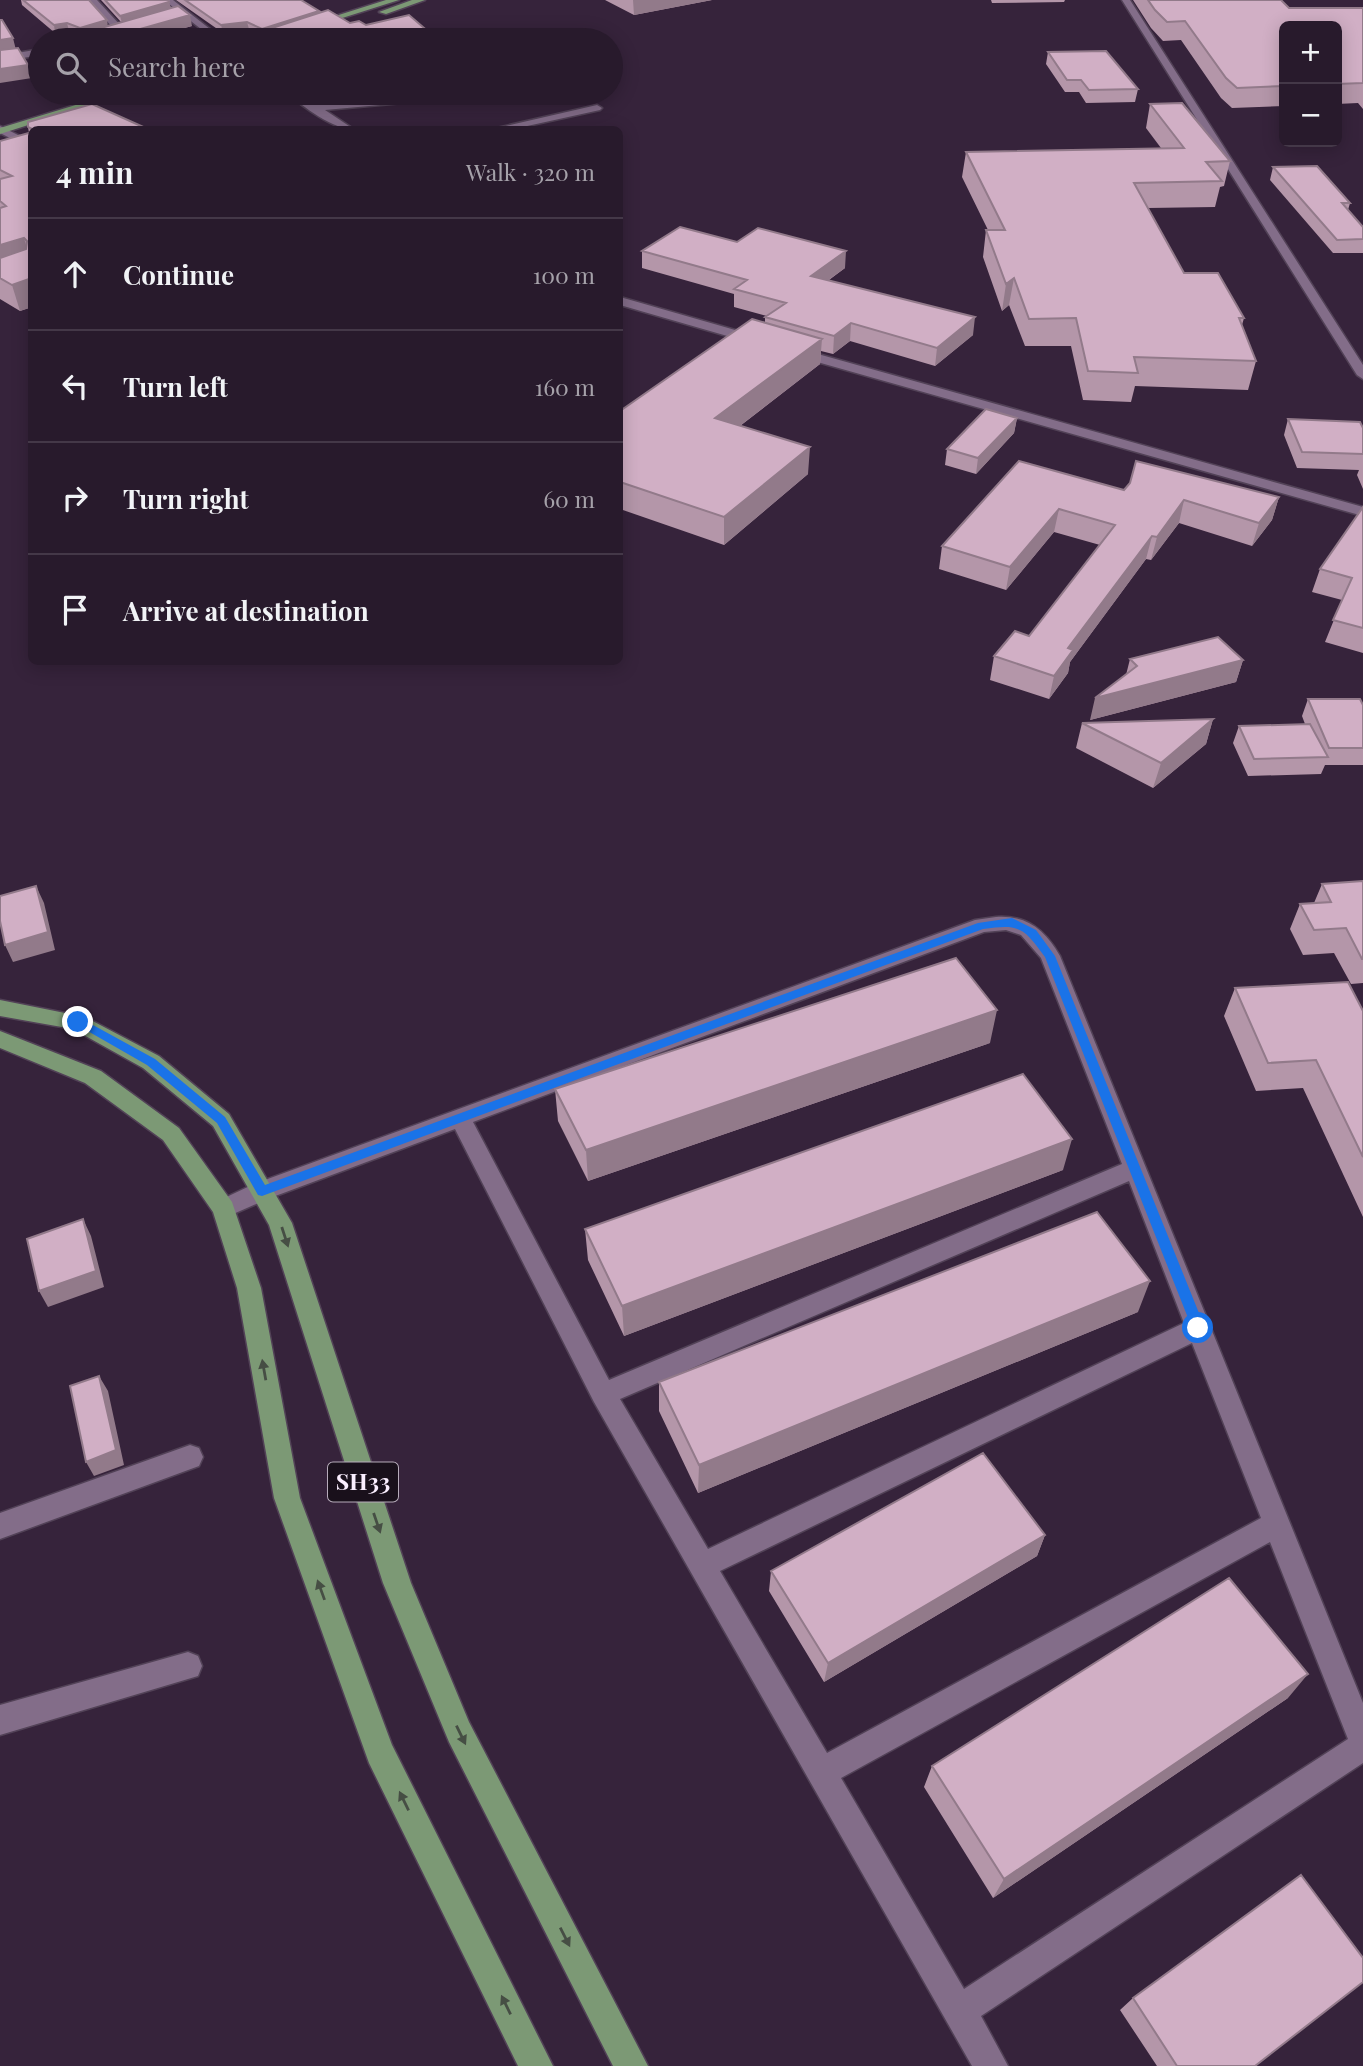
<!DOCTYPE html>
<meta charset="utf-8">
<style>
:root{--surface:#281a2c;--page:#342738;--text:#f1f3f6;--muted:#a5a1a9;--line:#443848}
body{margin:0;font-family:"Playfair Display",serif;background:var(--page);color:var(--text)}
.controls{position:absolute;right:21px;top:21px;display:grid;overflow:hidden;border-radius:10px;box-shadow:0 4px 18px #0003}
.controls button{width:63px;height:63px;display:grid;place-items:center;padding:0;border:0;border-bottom:2px solid var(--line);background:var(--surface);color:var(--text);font:35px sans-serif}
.stop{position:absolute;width:21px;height:21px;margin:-16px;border:5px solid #1a73e8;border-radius:50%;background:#fff}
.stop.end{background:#1a73e8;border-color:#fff;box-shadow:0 2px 7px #0008}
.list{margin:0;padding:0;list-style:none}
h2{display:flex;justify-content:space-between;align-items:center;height:91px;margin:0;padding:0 28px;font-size:30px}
h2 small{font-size:23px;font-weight:400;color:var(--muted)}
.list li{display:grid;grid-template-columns:46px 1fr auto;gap:21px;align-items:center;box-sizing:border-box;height:112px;padding:0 28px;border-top:2px solid var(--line)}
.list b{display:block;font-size:26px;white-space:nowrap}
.list em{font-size:23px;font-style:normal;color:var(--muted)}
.icon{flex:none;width:38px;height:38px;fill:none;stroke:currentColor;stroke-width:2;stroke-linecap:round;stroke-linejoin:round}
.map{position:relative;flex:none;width:1363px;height:2066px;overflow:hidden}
.search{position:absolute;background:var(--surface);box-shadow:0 4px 18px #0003;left:28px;top:28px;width:595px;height:77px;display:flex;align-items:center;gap:18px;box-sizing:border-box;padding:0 24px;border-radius:38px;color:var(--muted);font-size:26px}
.panel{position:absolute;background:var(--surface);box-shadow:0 4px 18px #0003;left:28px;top:126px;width:595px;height:539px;border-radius:10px}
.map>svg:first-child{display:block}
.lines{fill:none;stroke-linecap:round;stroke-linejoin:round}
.minor-casing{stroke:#524257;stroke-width:3}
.major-casing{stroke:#524257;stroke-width:3}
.minor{fill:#836d89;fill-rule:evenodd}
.major{fill:#7c9975;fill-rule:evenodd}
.wall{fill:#b496a9}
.shaded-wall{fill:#927a8a}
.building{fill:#d1afc5;stroke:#927a8a;stroke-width:2}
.oneway{fill:#464e44}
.route{fill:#1a73e8}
.labels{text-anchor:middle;stroke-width:7;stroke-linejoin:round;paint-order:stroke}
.shield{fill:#19101b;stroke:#b7acbb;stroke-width:2}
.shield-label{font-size:23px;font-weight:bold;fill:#fbefff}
</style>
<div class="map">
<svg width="1363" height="2066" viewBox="0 0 1363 2066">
<rect width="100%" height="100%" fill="#36233b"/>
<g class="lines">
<g class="minor-casing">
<path id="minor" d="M88,0h9l24,26h5v4l-36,10h-13l36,-12z
M164,0h9l51,40h-9z
M1122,0h8l233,365v14l-6,-4z
M40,49v6l-40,7v-6z
M287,93h11l19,12 134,-12h34l-5,3 -155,14 30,20c-21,0 -53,-24 -68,-37z
M597,105l5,3 -2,2 -91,20h-21z
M0,126l32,16v7l-32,-16z
M620,297l143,41 2,3 -6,4 -4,-1 -135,-39z
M793,347l570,160v9l-574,-162v-6z
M996,917c31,-2 49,13 64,39l303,747v60l-382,253 27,50h-36l-378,-664 -139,-273 -185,69 -46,20 -8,-2 -4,-7 4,-7 38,-18 721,-264zM1006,930l15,5 20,23 81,206 -513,216 -136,-258 511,-190zM1129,1181l55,142 -476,226 -88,-150zM1192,1343l69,175 -434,235 -107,-182zM1270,1542l78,197 -384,250 -123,-211z
M190,1445l9,3 4,9 -4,9 -199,73v-26z
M188,1652l10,4 4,10 -4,10 -198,59v-30z"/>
</g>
<g class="major-casing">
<path id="major" d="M386,0h13l-126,40h-13z
M412,0h13l-39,14 -7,-2z
M115,93h14l-129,41v-6z
M0,1000l85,17 74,39 70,58 63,109 119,360 58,139 179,344h-35l-164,-324 -66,-159 -114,-358 -56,-99 -70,-58 -70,-39 -73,-13z
M0,1031l101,40 78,57 53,74 29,86 39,210 92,247 161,321h-35l-149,-303 -95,-265 -37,-210 -24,-76 -50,-72 -78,-57 -85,-35z"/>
</g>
<use href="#minor" class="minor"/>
<use href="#major" class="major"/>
</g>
<path class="wall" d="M21,0h68l19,26 13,-4 -20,-22h69l-2,1 3,7 21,18 -52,14h-44l-2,-9 -12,5 -13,-5 -14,2 -33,-28z
M176,0h125l18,13 31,10 16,2 71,15h-162l-2,-7 -10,3 -14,-7 -26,4z
M605,0h107l-78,15z
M991,0h74l-1,2 -72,1z
M1133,0h148l8,8h74v101l-5,-6 -21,1v-78h-53v80l-52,2 -11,-10 -40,-58 -18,1 -12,-13z
M1048,52l90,37 -3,13 -49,1 -7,-11h-14l-19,-28z
M1150,104l80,57 -6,25 -4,1 -5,20 -67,1 36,65 60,45 -2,7 14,36 -8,29 -113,-4 -4,16 -48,-2 -12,-54h-46l-16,-41 -7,6 -19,-54 3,-27h2l-26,-53 4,-25 195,-4 -15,-20z
M28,127l122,3h-118v177l-12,4 -20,-12v-158l29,-8z
M1273,167l77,36 -2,7 15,17v26h-30l-63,-73z
M737,242l108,26 -16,12 144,55 -38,31 -85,-25 -17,13 -12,-3 -1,13 -80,62 68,48 -84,71 -104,-36v-98l145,-88v-6l2,-1 -33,-9v-13l-92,-26v-17z
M1017,418l-3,15 -38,41 -31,-9 2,-16z
M1288,419l75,9v61l-6,-14 2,-5 -62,-2 -13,-33z
M1019,461l105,29 155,7 -7,23 -20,26 -73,-23 -28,37 -5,-1 -76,103 -2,11 -19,26 -59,-19 4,-24 35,-20 71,-91 -46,-13 -48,58 -67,-21 3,-23z
M1363,507v146l-38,-11 17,-42 -30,-8 8,-23z
M1130,659l113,1 -7,22 -146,38 36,-45z
M1308,699l55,6v60h-38l-4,9 -73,2 -15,-33 6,-17 66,-2 -3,-8z
M1213,719l-7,25 -53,44 -77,-40 6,-25z
M1363,881v102l-12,1 -17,-31 -31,2 -13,-26 10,-25 14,-1 8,-19z
M1235,988l128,23v206l-60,-129 -47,3 -32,-75z
M990,1043l-402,138 -30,-60 -3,-32z
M1063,1170l-439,166 -36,-76 -3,-31z
M1138,1312l-440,181 -39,-82v-29z
M1045,1535l-8,21 -213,126 -55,-91 2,-20z
M1288,1698l-295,200 -69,-111 8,-21z
M1133,1998l122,68h-98l-37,-56z"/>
<path class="shaded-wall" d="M633,0h79l-78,15z
M169,2l2,7 -49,14 -2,-7z
M319,11l1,7 -48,10 1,5 -10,3 -1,-7z
M190,15l2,11 -52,14h-27l-1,-3z
M107,20l1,7 -14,3v1l-12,5 -2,-8z
M247,22l2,7 -26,4 -2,-8z
M67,23l2,8 -14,2 -1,-8z
M13,38l3,12 -16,4v-14z
M28,65l4,13 -32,5v-14z
M24,238l7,25 -31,9v-27z
M846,251l-1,17 -35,25 1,-17z
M32,278v29l-12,4 -8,-26z
M1014,278l-5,27 -7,6 4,-27z
M975,317l-2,18 -38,31 2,-18z
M851,323l-1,18 -17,13 1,-18z
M822,339l-2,25 -105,81v-27z
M1017,418l-3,15 -38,41 2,-16z
M810,447l-2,27 -84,71v-28z
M1279,497l-7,23 -20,26 7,-23z
M1184,500l-5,23 -28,37 6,-23z
M1059,509l-5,23 -48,58 4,-23z
M1152,536l-6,23 -76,103 -2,11 -19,26 5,-23 14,-28z
M1243,660l-7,22 -146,38 5,-22z
M1213,719l-7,25 -53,44 8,-25z
M36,886l8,17 11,47 -42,12 -8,-17z
M997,1010l-7,33 -402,138 -2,-31z
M1072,1139l-9,31 -439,166 -2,-30z
M83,1219l8,17 13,51 -56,20 -9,-16z
M1150,1281l-12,31 -440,181 1,-28z
M99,1376l9,15 16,74 -30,11 -8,-14z
M1045,1535l-8,21 -213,126 4,-19z
M1308,1674l-20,24 -295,200 11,-19z"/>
<path class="building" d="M23,0h66l18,20 -27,8 -13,-5 -13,2z
M105,0h63l1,2 -49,14z
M185,0h116l18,11 -57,18 -15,-7 -26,3z
M1148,0h133l8,8h74v75l-26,1v-58h-53v60l-47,2 -11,-10 -41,-57 -18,1 -12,-12z
M178,6l12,9 -78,22 -18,-7z
M328,10l22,13 9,-2 7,4 43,-10 28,24 -7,1h-132l-26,-12z
M0,20h2l11,18 -13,2z
M18,48l10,17 -28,4v-19z
M1106,51l32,38 -49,1 -8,-10h-14l-19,-28z
M1182,103l48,58 -24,1 16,19 -88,2 50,90h34l26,45h-5l17,43 -122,-4 4,16 -50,-2 -12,-53 -47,1 -15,-41 -8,6 -20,-54h19l-39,-78 218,-4 -34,-44z
M92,104l58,26h-116l-6,-3v-5z
M32,132v146l-20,7 -12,-7v-20l26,-9 1,-8 -3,-3 -24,7v-37l6,-2 -6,-5v-22l12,-3 -12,-6v-29z
M1317,166l33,37h-8l21,24v12l-26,1 -64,-73z
M680,227l57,15 21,-14 88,23 -35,25 164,41 -38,31 -86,-25 -17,13 -69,-19 21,-14 -52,-14 13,-9 -105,-29z
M752,319l70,20 -107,79 95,29 -86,70 -104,-35v-71z
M986,409l31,9 -39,40 -31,-9z
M1288,419l72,3 3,6v26l-61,-2z
M1019,461l105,29 6,-7 6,-22 143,36 -20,26 -75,-23 -27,37 -5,-1 -84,112 5,2 -19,26 -60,-20 21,-25 14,5 86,-111 -56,-16 -49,58 -68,-21z
M1363,507v121l-30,-8 19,-42 -32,-9z
M1218,637l25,23 -148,38 42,-32 -7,-7z
M1308,699h52l3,6v43h-34z
M1213,719l-52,44 -79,-40z
M1310,724l18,33 -74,2 -15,-33z
M1363,881v78h-1l-16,-31 -32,2 -14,-26 31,-2 -9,-18z
M36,886l12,46 -43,13 -5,-24v-25z
M956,958l41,52 -411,140 -31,-61z
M1348,982l15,29v146l-47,-97 -48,3 -33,-75z
M1023,1074l49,65 -450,167 -37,-77z
M1097,1212l53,69 -451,184 -40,-83z
M83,1219l13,52 -57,20 -12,-52z
M99,1376l17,74 -30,12 -16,-76z
M983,1453l62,82 -217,128 -57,-92z
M1229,1578l79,96 -304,205 -72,-113z
M1301,1875l62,83v24l-108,84h-78l-44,-68z"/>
<defs><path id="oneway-solid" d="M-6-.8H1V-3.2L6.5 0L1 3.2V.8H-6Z" transform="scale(1.75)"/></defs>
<g class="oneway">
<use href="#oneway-solid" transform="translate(285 1237) rotate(72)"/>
<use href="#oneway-solid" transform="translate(264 1370) rotate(-100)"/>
<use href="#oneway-solid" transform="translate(377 1523) rotate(71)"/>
<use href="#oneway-solid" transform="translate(321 1590) rotate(-110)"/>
<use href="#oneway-solid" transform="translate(461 1735) rotate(64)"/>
<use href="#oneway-solid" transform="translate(404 1801) rotate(-116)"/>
<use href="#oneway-solid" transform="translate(565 1937) rotate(63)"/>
<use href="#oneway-solid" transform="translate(506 2005) rotate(-116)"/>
</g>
<path class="route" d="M1012,918l24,12 19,26 150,372 -2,4h-9l-2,-4 -147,-371c-22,-30 -25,-33 -62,-28l-721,267 -4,-1 -41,-72 -70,-58 -75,-43 2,-3h8l73,40 70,58 40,68 713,-262z"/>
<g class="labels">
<rect class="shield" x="328" y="1462.5" width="70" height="39" rx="5"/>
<g class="shield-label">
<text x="363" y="1490">SH33</text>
</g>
</g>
</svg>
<div class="controls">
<button>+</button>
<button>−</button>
</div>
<div class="stop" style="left:1198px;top:1328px"></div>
<div class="stop end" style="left:78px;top:1022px"></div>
<div class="search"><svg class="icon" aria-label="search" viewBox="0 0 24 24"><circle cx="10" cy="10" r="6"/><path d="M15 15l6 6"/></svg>Search here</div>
<section class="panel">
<h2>4 min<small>Walk · 320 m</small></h2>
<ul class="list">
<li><svg class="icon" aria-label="ahead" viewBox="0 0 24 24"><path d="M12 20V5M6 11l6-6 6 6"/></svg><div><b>Continue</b></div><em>100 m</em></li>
<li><svg class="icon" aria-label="left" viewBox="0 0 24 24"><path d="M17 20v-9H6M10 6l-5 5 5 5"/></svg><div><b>Turn left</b></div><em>160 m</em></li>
<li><svg class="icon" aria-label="right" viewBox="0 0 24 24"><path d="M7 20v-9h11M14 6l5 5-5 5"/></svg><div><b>Turn right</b></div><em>60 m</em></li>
<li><svg class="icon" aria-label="arrive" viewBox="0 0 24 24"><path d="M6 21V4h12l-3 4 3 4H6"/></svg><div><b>Arrive at destination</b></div></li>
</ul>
</section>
</div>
